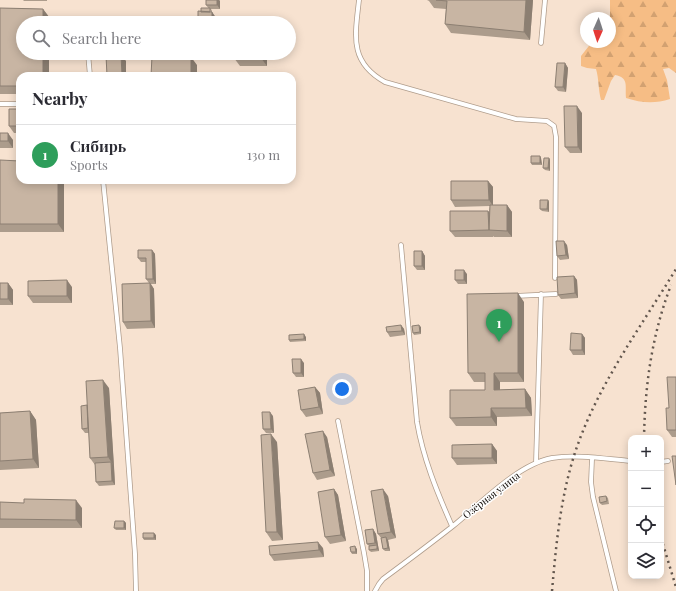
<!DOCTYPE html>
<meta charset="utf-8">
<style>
:root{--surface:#fff;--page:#f7f7f7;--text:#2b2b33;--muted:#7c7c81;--line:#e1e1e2;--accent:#ea580c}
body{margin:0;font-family:"Playfair Display",serif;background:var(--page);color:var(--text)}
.controls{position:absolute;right:12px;bottom:12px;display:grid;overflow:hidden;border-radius:8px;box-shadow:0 2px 10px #0003}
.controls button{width:36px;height:36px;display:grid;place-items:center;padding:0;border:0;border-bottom:1px solid var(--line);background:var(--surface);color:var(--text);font:20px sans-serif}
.compass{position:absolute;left:580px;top:12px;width:36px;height:36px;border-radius:50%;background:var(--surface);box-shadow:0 2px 10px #0003;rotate:183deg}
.you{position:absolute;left:342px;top:389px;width:14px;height:14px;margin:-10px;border:3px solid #fff;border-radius:50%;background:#1a73e8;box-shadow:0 0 0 6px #1a73e833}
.badge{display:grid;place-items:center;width:26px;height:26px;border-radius:50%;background:var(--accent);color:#fff;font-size:13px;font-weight:700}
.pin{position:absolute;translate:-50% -33px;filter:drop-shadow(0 1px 2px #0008)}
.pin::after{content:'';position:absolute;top:21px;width:14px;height:12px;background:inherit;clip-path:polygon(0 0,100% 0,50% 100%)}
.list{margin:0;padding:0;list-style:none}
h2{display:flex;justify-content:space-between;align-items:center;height:52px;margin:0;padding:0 16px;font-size:17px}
h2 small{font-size:13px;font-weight:400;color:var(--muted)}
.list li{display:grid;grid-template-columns:26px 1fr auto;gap:12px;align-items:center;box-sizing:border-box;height:60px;padding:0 16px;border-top:1px solid var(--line)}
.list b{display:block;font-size:15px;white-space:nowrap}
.list p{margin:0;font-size:13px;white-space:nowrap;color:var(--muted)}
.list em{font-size:13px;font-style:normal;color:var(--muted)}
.icon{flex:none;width:22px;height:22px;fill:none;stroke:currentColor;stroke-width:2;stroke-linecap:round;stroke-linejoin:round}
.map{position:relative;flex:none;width:676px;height:591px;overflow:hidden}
.search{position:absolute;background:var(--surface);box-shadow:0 2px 10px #0003;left:16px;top:16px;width:280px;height:44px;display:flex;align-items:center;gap:10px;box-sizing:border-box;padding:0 14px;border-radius:22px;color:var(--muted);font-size:15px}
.panel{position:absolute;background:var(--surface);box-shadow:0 2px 10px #0003;left:16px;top:72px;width:280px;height:112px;border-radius:12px}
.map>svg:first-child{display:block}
.forest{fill:url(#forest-firs)}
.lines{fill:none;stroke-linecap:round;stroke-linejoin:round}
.lane-casing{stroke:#af9c8b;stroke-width:5.5}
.lane{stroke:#fff;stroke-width:4}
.rail{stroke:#63574e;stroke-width:2.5;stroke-dasharray:2 4;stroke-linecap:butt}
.wall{fill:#ac9c8c}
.shaded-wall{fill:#8c7f72}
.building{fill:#c8b5a3;stroke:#8c7f72}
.labels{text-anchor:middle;stroke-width:3;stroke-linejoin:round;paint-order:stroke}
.street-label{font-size:10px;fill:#110b06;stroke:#fff}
</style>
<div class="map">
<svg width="676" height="591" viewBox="0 0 676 591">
<defs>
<pattern id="forest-firs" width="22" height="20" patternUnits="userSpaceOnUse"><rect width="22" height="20" fill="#f6bd85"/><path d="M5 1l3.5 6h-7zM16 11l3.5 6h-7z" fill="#d2a171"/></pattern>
</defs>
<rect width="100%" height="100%" fill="#f7e2d0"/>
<path class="forest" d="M610,0h66v73l-7,-5 -6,1 4,11 3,19c-15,5 -29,4 -44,-1 -1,-13 3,-20 -11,-23l-4,6 -7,19h-3c-3,-11 -2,-21 -5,-31l-9,-1 -6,-2v-10l11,-14h18z"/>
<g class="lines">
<g class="lane-casing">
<path id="lane" d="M359,0c-4,36 -10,62 26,82l131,37 31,2 7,5 2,11 -1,141
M541,43l4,-43
M88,53l2,23
M0,104h20
M103,180l17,168 15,206 1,37
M401,245l16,177c6,36 20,70 35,104
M515,296l41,-2
M338,421l26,132 3,18v20
M592,459l-1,23 2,15 23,94
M661,462l7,-1
M536,463l5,-169
M375,591l4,-7 4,-5c23,-17 47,-35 70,-53 27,-22 65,-62 99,-68 25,-4 54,1 79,3"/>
</g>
<use href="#lane" class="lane"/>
<path class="rail" d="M644,438c1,-54 8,-103 27,-153
M661,538l15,49
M552,591c4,-45 8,-89 21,-132 21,-69 66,-129 103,-190"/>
</g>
<path class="wall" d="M23,0h24v1h-23z
M206,0h13l1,1v8h-9l1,2v1l5,7 -11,-14z
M427,0h106l-3,40 -79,-7 -6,-9 1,-15 -12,-1 -5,-7z
M0,8l43,1 6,8 -26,36h26v23h-29v18h-20z
M199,53h16v4l-14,-1z
M267,53v13h-27l-6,-8z
M565,63l3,5 -2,24 -8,-1 -3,-4z
M20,109v24h-6l-5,-7z
M582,113v40h-12l-5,-6z
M0,133l13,7v8h-13z
M540,156l1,2 1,7h-10l-1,-2z
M549,158l1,2v11l-5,-1 -2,-2z
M0,160l64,20v52h-64z
M488,181l5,6v18h14l5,7v25h-18l-1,-1v1h-38l-5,-6 38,-20 1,2 1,-7 -35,1 -4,-7z
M548,200l1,2v10l-7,-1 -2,-2z
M567,245l2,14 -9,1 -3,-4z
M152,250l3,4 1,30h-5l3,5 1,39 -28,1 -4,-7 26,-39 -3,-4v-17h-5l-3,-4z
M422,251l3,5v14h-8l-3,-4z
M467,274v10h-9l-3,-4z
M574,276l3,4 1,18 -17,1 -3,-4z
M0,283h8l5,7v15h-13z
M72,287v16h-39l-5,-7z
M524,302v80h-24v8l25,-1 6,9 1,18 -35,1v9h-41l-6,-8 35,-28v-8h-11l-6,-9z
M401,325l3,4 1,6 -15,2 -3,-5z
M421,327v7l-7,1 -1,-2z
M582,334l3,4v17h-12l-3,-5z
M306,337v4l-16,1 -1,-2z
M304,363v14h-8l-3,-4z
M676,377v60h-4l-5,-7 2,-22z
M315,387l5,6 3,21 -17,3 -5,-7z
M109,388l6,97 -16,1 -3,-4 -1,-17 -5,-7 -1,-25h-4l-3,-4 5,-24z
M30,411l6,9 3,48 -39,2v-57z
M273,416l1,17h-8l-3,-4z
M327,437l8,39 -18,4 -4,-7z
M277,442l6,98 -11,1 -6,-9z
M492,444l5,7v13l-40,1 -5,-7z
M334,489l4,6 8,46 -16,3 -5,-7z
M388,496l8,42 -8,2 2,11h-5l-2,-2 -2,-11 -3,-4z
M606,496l2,2 1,6 -7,1 -2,-2z
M0,502l82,6v20h-82z
M124,521l2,2v7h-10l-2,-2z
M373,529l3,5 3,17 -8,1 -2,-2v-4l-2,-2z
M156,535v5h-12l-1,-2z
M323,548l1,9 -50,4 -4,-6z
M357,549v5h-5l-1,-2z"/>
<path class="shaded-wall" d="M217,0h2l1,1v8l-3,-4z
M526,0h7l-3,40 -6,-8z
M43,9l6,8v6h-6z
M212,12l5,7 -1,4h-4z
M43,53h6v23h-6z
M212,53h3v4z
M261,53h6v13l-6,-8z
M121,54l5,7v15h-4z
M191,57l6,8v11h-6z
M565,63l3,5 -2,24 -3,-5z
M577,106l5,7v40l-4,-6z
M8,133l5,7v8l-5,-7z
M540,156l1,2 1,7 -2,-2z
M549,158l1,2v11l-2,-3z
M58,180h6v52l-6,-8z
M488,181l5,6v19l-4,-6z
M548,200l1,2v10l-2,-3z
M507,205l5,7v25l-5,-6z
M488,211l5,6 -4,13 4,7 -4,-7z
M564,241l3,4 2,14 -3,-4z
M152,250l3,4 1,30 -3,-5z
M422,251l3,5v14l-3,-4z
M464,270l3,4v10l-3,-4z
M574,276l3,4 1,18 -3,-5z
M67,280l5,7v16l-5,-7z
M8,283l5,7v15l-5,-6z
M150,283l4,6 1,39 -4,-7z
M518,293l6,9v80l-6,-9z
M401,325l3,4 1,6 -3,-4z
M419,325l2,2v7l-1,-2z
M304,334l2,3v4l-2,-2z
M582,334l3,4v17l-3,-5z
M301,359l3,4v14l-3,-4z
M494,373l6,9v16l-6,-8z
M103,380l6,8 5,78 -6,-9z
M315,387l5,6 3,21 -4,-7z
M525,389l6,9 1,18 -6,-8z
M491,408l6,9v9l-6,-9z
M30,411l6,9 3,48 -6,-9z
M270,412l3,4 1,17 -3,-4z
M323,431l4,6 8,39 -5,-6z
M271,434l6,8 6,98 -6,-8z
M492,444l5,7v13l-5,-6z
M111,462l3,4 1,19 -3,-4z
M334,489l4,6 8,46 -5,-6z
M383,489l5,7 8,42 -5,-6z
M76,500l6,8v20l-6,-8z
M124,521l2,2v7l-2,-2z
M373,529l3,5 3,17 -2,-2v-4l-2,-2z
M154,533l2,2v5l-2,-2z
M386,537l2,3 2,11 -2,-3z
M318,542l5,6 1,9 -5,-7z
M355,546l2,3v5l-1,-2z"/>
<path class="building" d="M206,0h11v5h-11z
M436,0h90l-2,32 -79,-8 2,-23z
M0,8l43,1v14h-20v30h20v23h-23v10h-20z
M201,8h9v4h-9z
M198,11l14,1v11h-14z
M234,19h27v4h-27z
M234,53h27v5h-27z
M121,54l1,22h-15l-1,-21z
M152,56l39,1v19h-40z
M557,63h8l-2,24h-8z
M564,106h13l1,41h-13z
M9,109h11v17h-11z
M0,133h8v8h-8z
M531,156h9v7h-9z
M544,158h5l-1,10h-5z
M0,160l20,1v19h38v44h-58z
M451,181h37l1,19h-38z
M540,200h8l-1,9h-7z
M490,205h17v26l-18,-1z
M450,211h38l1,19 -39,1z
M556,241h8l2,14 -9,1z
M138,250h14l1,29h-7v-21h-8z
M414,251h8v15h-8z
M455,270h9v10h-9z
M574,276l1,17 -17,2 -1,-18z
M67,280v16h-39v-15z
M0,283h8v16h-8z
M150,283l1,38 -28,1 -1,-38z
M518,293v80h-24v17l31,-1 1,19h-35v9l-41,1v-28h35v-17h-17l-1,-79z
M401,325l1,6 -15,1 -1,-5z
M419,325l1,7 -7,1 -1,-7z
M571,333l11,1v16h-12z
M304,334v5l-15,1v-5z
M292,359h9v14h-8z
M667,377h9v53h-9l-1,-22h3z
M103,380l5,77 -18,1 -4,-77z
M315,387l4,20 -18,3 -3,-20z
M87,405l1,23 -6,1 -1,-23z
M30,411l3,48 -33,2v-48z
M262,412h8l1,17h-8z
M323,431l7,39 -17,3 -8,-39z
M271,434l6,98h-11l-5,-97z
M492,444v14h-40v-13z
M672,456h4v29z
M111,462l1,19 -16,1 -1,-19z
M334,489l7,46 -16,2 -7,-45z
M383,489l8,43 -13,2 -7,-43z
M606,496l1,5 -7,2 -1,-6z
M24,499l52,1v20l-76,-1v-17l24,1z
M115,521h9v7h-10z
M373,529l2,14 -8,1 -2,-14z
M143,533h11v5h-11z
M386,537l2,11 -5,1 -2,-11z
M318,542l1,8 -49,5 -1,-9z
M377,545v4l-8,1v-4z
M355,546l1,6h-5l-1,-5z"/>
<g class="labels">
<g class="street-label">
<text transform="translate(491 495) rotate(-38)" y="4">Озёрная улица</text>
</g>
</g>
</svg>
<div class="controls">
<button>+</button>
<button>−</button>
<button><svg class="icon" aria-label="locate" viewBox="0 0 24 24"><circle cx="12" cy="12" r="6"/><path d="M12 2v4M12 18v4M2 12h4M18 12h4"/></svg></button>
<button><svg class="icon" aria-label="layers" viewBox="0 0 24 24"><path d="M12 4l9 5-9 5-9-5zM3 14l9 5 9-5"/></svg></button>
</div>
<svg class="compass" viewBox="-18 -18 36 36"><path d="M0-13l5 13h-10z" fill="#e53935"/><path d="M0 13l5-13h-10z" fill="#7c7c81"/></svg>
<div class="you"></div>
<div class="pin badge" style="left:499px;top:342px;background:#2e9e5b">1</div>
<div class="search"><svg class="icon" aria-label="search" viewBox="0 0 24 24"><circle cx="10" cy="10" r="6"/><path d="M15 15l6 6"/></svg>Search here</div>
<section class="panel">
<h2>Nearby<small></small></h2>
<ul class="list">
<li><span class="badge" style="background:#2e9e5b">1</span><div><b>Сибирь</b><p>Sports</p></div><em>130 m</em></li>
</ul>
</section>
</div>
